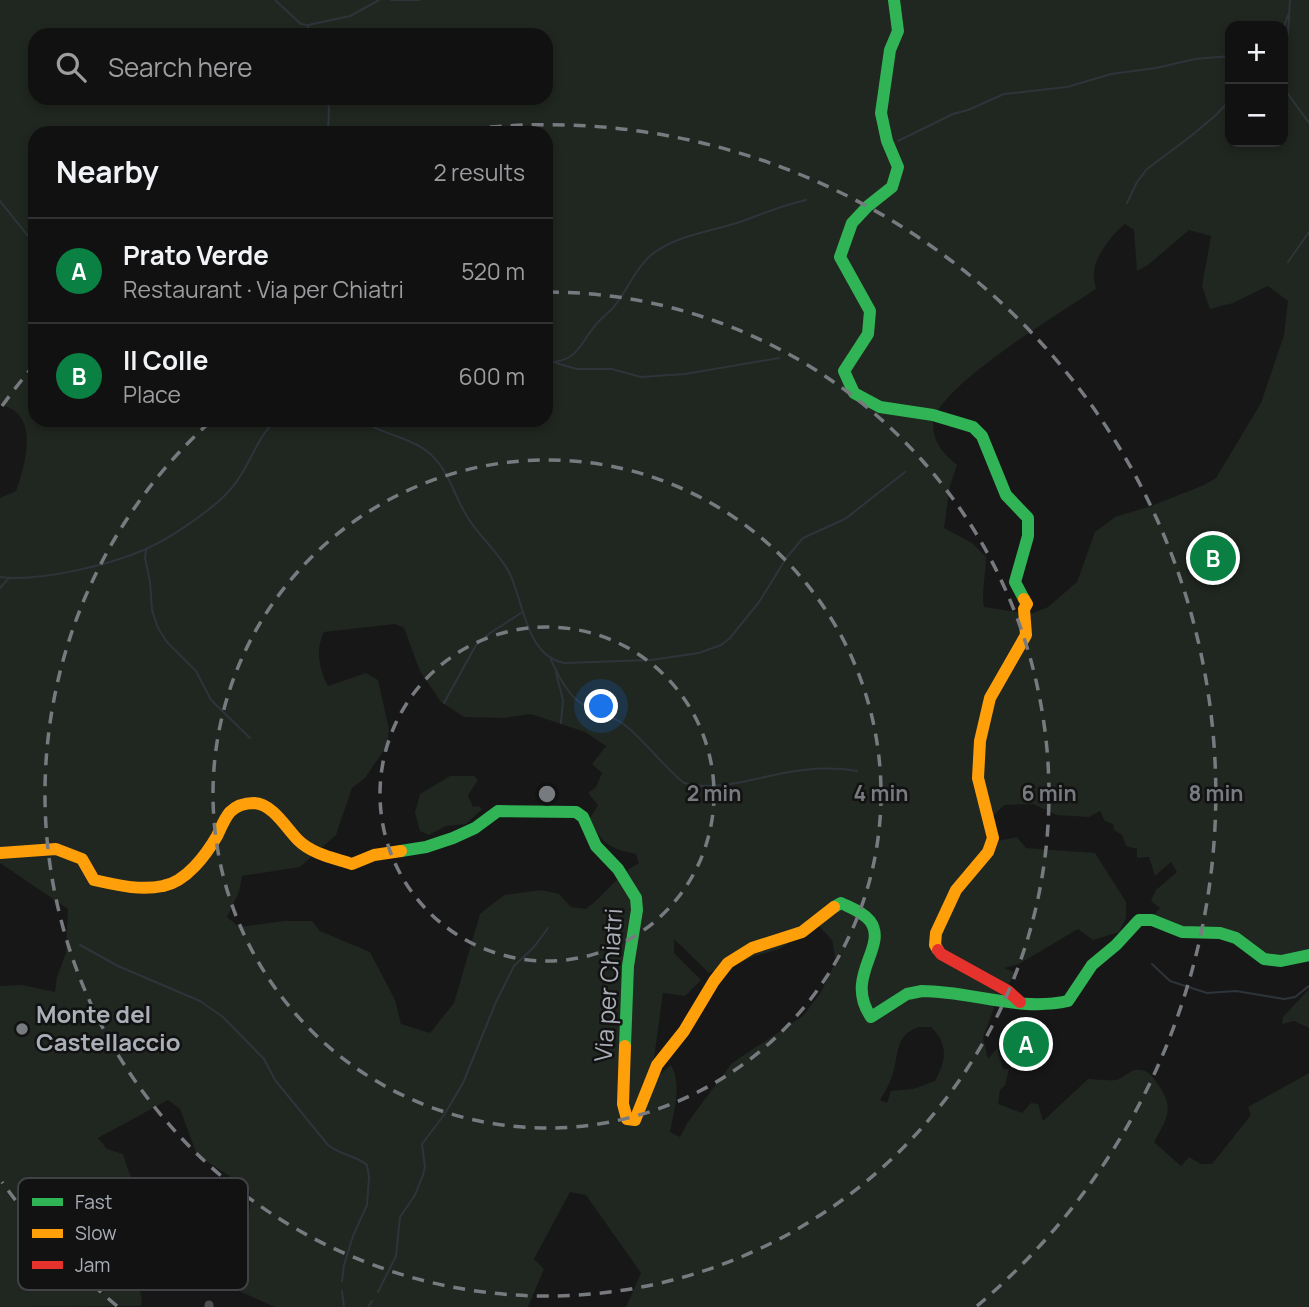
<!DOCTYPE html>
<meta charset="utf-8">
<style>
:root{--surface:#111112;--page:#1a1a1b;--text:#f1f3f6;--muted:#9c9d9f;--line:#303132;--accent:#0b8043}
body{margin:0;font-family:Manrope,sans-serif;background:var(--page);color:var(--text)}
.controls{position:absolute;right:21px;top:21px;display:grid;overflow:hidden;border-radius:14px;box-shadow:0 4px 10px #0003}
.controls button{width:63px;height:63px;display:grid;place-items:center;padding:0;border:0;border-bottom:2px solid var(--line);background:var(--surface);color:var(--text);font:35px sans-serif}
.you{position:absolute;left:602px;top:707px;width:24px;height:24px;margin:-18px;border:5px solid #fff;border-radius:50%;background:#1a73e8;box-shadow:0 0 0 10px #1a73e833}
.badge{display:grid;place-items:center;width:46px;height:46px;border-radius:50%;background:var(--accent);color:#fff;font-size:23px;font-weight:700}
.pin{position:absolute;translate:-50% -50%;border:4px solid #fff;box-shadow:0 2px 7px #0006}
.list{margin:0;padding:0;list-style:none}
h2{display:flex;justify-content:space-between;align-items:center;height:91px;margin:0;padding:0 28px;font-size:30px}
h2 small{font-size:23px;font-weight:400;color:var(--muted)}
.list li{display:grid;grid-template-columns:46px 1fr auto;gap:21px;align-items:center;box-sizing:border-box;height:105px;padding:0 28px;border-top:2px solid var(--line)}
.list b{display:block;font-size:26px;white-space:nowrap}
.list p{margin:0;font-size:23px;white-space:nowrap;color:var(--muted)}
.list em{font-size:23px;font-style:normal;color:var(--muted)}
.icon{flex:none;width:38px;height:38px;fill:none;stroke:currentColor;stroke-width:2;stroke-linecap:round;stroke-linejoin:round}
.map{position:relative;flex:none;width:1309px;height:1307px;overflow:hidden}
.search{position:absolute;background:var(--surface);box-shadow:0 4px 10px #0003;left:28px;top:28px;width:525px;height:77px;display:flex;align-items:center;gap:18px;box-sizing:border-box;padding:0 24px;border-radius:21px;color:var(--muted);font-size:26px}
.panel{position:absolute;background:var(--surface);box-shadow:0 4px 10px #0003;left:28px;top:126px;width:525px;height:301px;border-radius:21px}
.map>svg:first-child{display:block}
.green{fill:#202620;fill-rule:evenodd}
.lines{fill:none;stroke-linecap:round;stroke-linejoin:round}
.stream{stroke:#2e353a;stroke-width:2}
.street{stroke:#4c4d50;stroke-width:9}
.fast{stroke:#30b455;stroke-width:12}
.slow{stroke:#ff9f0a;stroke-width:12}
.jam{stroke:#e5322d;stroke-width:12}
.ring{fill:none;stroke:#777a7f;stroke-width:3.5;stroke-dasharray:12 9}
.poi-dot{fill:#777a7f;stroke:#121213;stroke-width:2.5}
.labels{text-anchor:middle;stroke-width:5;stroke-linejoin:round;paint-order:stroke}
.street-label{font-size:24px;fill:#aaafb7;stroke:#121213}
.poi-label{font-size:24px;font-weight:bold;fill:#aaafb7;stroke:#121213;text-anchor:start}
.key{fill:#121213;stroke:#404144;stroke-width:2}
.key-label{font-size:19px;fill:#aaafb7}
.centre{fill:#777a7f;stroke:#121213;stroke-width:3.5}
.ring-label{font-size:21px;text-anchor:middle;font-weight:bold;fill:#777a7f;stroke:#121213;stroke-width:5;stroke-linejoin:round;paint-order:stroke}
</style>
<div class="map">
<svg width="1309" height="1307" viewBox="0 0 1309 1307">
<rect width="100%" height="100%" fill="#171718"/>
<path class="green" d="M0,0h1309v951l-28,8 -17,-3 -14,-13 -68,-13 -30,-13 8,-9 -9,-7 5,-11 21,-18 -6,-10 -16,14 -6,-19 -12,1v-9l-11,-3 -4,-11 -8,-5 -1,-6 -8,-3 -5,-10 -11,6 -32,-2 -24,-11 -29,1 -17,17 1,21 29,-6 9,11 69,5 31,49v16l-7,14 -26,8 -15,-11 -59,35 -15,4 12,5 -21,32 -12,33 5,21 9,-11 6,21h6l-4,16 -5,5 -2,14 24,9 9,-10 7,1 5,17 45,-42c9,0 19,2 28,1 9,-2 14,-12 25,-10 8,1 12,7 16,13 18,24 11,34 -3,59l27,24 8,-9 12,7h11l39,-49 -3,-8 61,-34v234h-683l15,-34 -55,-78 -16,-3 -36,67 10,10 -16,38h-253l-34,-15 -12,-9c-1,-7 -4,-16 -3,-22 6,-24 33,-47 22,-73l-51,-33 -17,-46 -12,-9 -70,38 9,11 16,5c7,21 14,49 39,53l2,12 -7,8 8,14 -31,31 8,26 -1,8 -141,1v-321l22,-1 33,7 2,-15 9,-24 2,-44 -68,-46v-365l16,-7c10,-28 24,-79 -16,-86zM1230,26h53v116h-53zM35,35h511v63h-511zM35,133h511v287h-511zM1125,224l9,6 3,41 11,-6 41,-35 22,6 -9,50 8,23 23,-6 35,-17 20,15 -4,34 -23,68 -45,75 -12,7 -53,21 -36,11 -20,15 -18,50 -29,25 -18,7 -46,-7c-3,-15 2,-32 2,-50l-14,-14 -28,-15 6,-42 7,-21c-14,-12 -23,-21 -24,-40 -2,-35 132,-115 163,-136 -1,-6 -3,-12 -2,-18 1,-14 19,-38 31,-47zM395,624l9,4 16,43 21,31 23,15 39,1 28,-4 54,18 21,14 -14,18 10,9 -6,14 -8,6 10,12 -8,13c10,25 20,31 46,36l3,9c-21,11 -34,32 -53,46l-15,-2 -12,-13 -17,-4 -38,5 -24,19 -26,89 -24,30 -29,-9 -6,-24 -25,-48 -50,-21 -8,-10h-27l-46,6 -12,-10 12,-25 3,-16 58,-9 36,-32 16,-47 13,-10 23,-34 1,-15 -11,-49 -12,-7 -38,13c-9,-18 -13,-36 -4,-54zM815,922l17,18 4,21 -15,31 -18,24 -71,47 -44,59 -8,15 -10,-5c4,-19 12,-49 1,-67l-18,15 -9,2 10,-24 9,-65 22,3 16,-16 -27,-27v-14l35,34 9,-4 11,-1 26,-12 24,-7 18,-11zM919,1027h12c18,18 15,33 4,54l-22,8 -22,2 -4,12 -7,-3c4,-7 8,-13 11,-21 9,-21 1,-43 28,-52z
M450,776h24l4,4 -10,15 5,12 6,-1 3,3 -16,15 -20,2 -17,9 -9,-4 -5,-18 5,-19z
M1309,989v39l-15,-7 -12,3 1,-7z"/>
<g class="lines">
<path class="stream" d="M275,0l26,24 6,1
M391,0h28
M308,25l42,-9 29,-16
M308,26l3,9
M1283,29l5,-14
M1283,48l5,-15 2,-33
M1283,87l26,36
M327,98l2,11 -1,24
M898,141l55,-27 15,-4 36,-16 63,-7 44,-13 45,-6 39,-9 35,-3
M0,201l28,35
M1127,203l10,-21 10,-13 44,-33 25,-21 14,-15
M1288,262l21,-30
M546,363c31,-2 31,-14 48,-36 6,-9 16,-14 22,-23 12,-15 19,-35 34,-48 25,-21 60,-24 90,-34 22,-8 43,-17 66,-22
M556,363l21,6h35l29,8 44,-3 94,-16
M361,420c19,14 44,16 63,29 26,18 29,48 46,72 12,18 28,31 39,51 15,30 17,85 56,91l86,-3 48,-7 22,-8 9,-7 29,-36 28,-45 16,-19 42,-19 60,-47
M146,550l-1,8 5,24 2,28 6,18 9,14 29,29 15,29 39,38
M0,577c39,5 110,-12 146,-28 23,-10 66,-39 83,-58 20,-21 26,-52 47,-71
M0,588l8,-9
M551,660c8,17 18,38 36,47 13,6 27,9 39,19 21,17 37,40 58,57 38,10 80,-9 119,-13 18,-2 36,-2 54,1
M556,673l7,27 -2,23
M444,703l32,-58 14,-12 31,-20
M80,945l38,21 82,35 23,16 41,42 11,21 53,65c12,10 27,10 39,20l2,12 -2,28 -14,31 -9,29 -2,16
M1152,964l18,17 37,12 29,-2 48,8 11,-2 14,-11
M342,1291l2,16
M378,1292l18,-36 4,-39 15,-22 8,-20 2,-8 -3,-23 22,-29 19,-32 33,-81 18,-36 20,-19 14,-19
M368,1307l4,-6"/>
<path class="street" d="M209,1305v2"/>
<path class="fast" d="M894,0l4,31 -8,19 -9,63 6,28 11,26 -6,20 -24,19 -16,17 -12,34 30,54 -2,23 -24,37 10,22 26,14 53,8 40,12 9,9 24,59 22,23v18l-13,46 9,17
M401,851l25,-4 27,-9 22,-10 23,-17 78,1 7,5 13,29 22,23 18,29 1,12 -9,56 -3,80
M834,907l7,-4c10,5 22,9 29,18 19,26 -27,55 1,96l36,-23 15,-3c49,0 97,21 146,10l24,-36 24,-20 23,-25h13l30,12 38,1 16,5 28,21 17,2 28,-6"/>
<path class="slow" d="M0,853l56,-4 26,10 12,21c23,5 46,11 69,6 23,-4 43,-31 54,-50 4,-8 7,-17 13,-24 6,-6 15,-9 24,-9 19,1 32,25 44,37 14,14 36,18 54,24l22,-9 27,-4
M938,950l-3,-5 1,-12 20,-43 32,-38 5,-14 -15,-60 2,-37 10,-43 36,-63 -2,-26 3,-5 -3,-5
M625,1046l-2,58 4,15 8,1 22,-55 27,-34 30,-50 14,-18 24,-15 50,-16 32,-25"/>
<path class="jam" d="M938,950l3,4 67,37 12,11"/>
</g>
<g class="ring">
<circle cx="547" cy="794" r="167"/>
<circle cx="547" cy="794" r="334"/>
<path d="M547 292A502 502 0 1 1 211 421"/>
<path d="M117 1306A669 669 0 0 1 2 1182M2 406A669 669 0 0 1 35 364M448 132A669 669 0 0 1 977 1306"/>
</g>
<circle class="poi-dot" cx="22" cy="1029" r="7"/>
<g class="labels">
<g class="street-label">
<text transform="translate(609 985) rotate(-86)" y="8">Via per Chiatri</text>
</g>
<g class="poi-label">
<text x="36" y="1023">Monte del<tspan x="36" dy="28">Castellaccio</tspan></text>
</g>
</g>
<rect x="18" y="1178" width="230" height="112" rx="10" class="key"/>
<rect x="32" y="1198" width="31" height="8" fill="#30b455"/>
<rect x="32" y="1229" width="31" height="9" fill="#ff9f0a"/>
<rect x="32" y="1261" width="31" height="8" fill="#e5322d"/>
<g class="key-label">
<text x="75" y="1209">Fast</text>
<text x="75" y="1240">Slow</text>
<text x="75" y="1272">Jam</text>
</g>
<circle cx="547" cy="794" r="10" class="centre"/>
<g class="ring-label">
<text x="714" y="801">2 min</text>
<text x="881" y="801">4 min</text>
<text x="1049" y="801">6 min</text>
<text x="1216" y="801">8 min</text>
</g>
</svg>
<div class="controls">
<button>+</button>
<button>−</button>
</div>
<div class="you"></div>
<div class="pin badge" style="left:1026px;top:1044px">A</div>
<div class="pin badge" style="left:1213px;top:558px">B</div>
<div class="search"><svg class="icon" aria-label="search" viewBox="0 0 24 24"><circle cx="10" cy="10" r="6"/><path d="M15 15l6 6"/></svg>Search here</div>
<section class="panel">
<h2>Nearby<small>2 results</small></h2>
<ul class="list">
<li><span class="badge">A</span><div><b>Prato Verde</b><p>Restaurant · Via per Chiatri</p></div><em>520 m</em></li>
<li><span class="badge">B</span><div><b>Il Colle</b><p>Place</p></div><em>600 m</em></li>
</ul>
</section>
</div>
